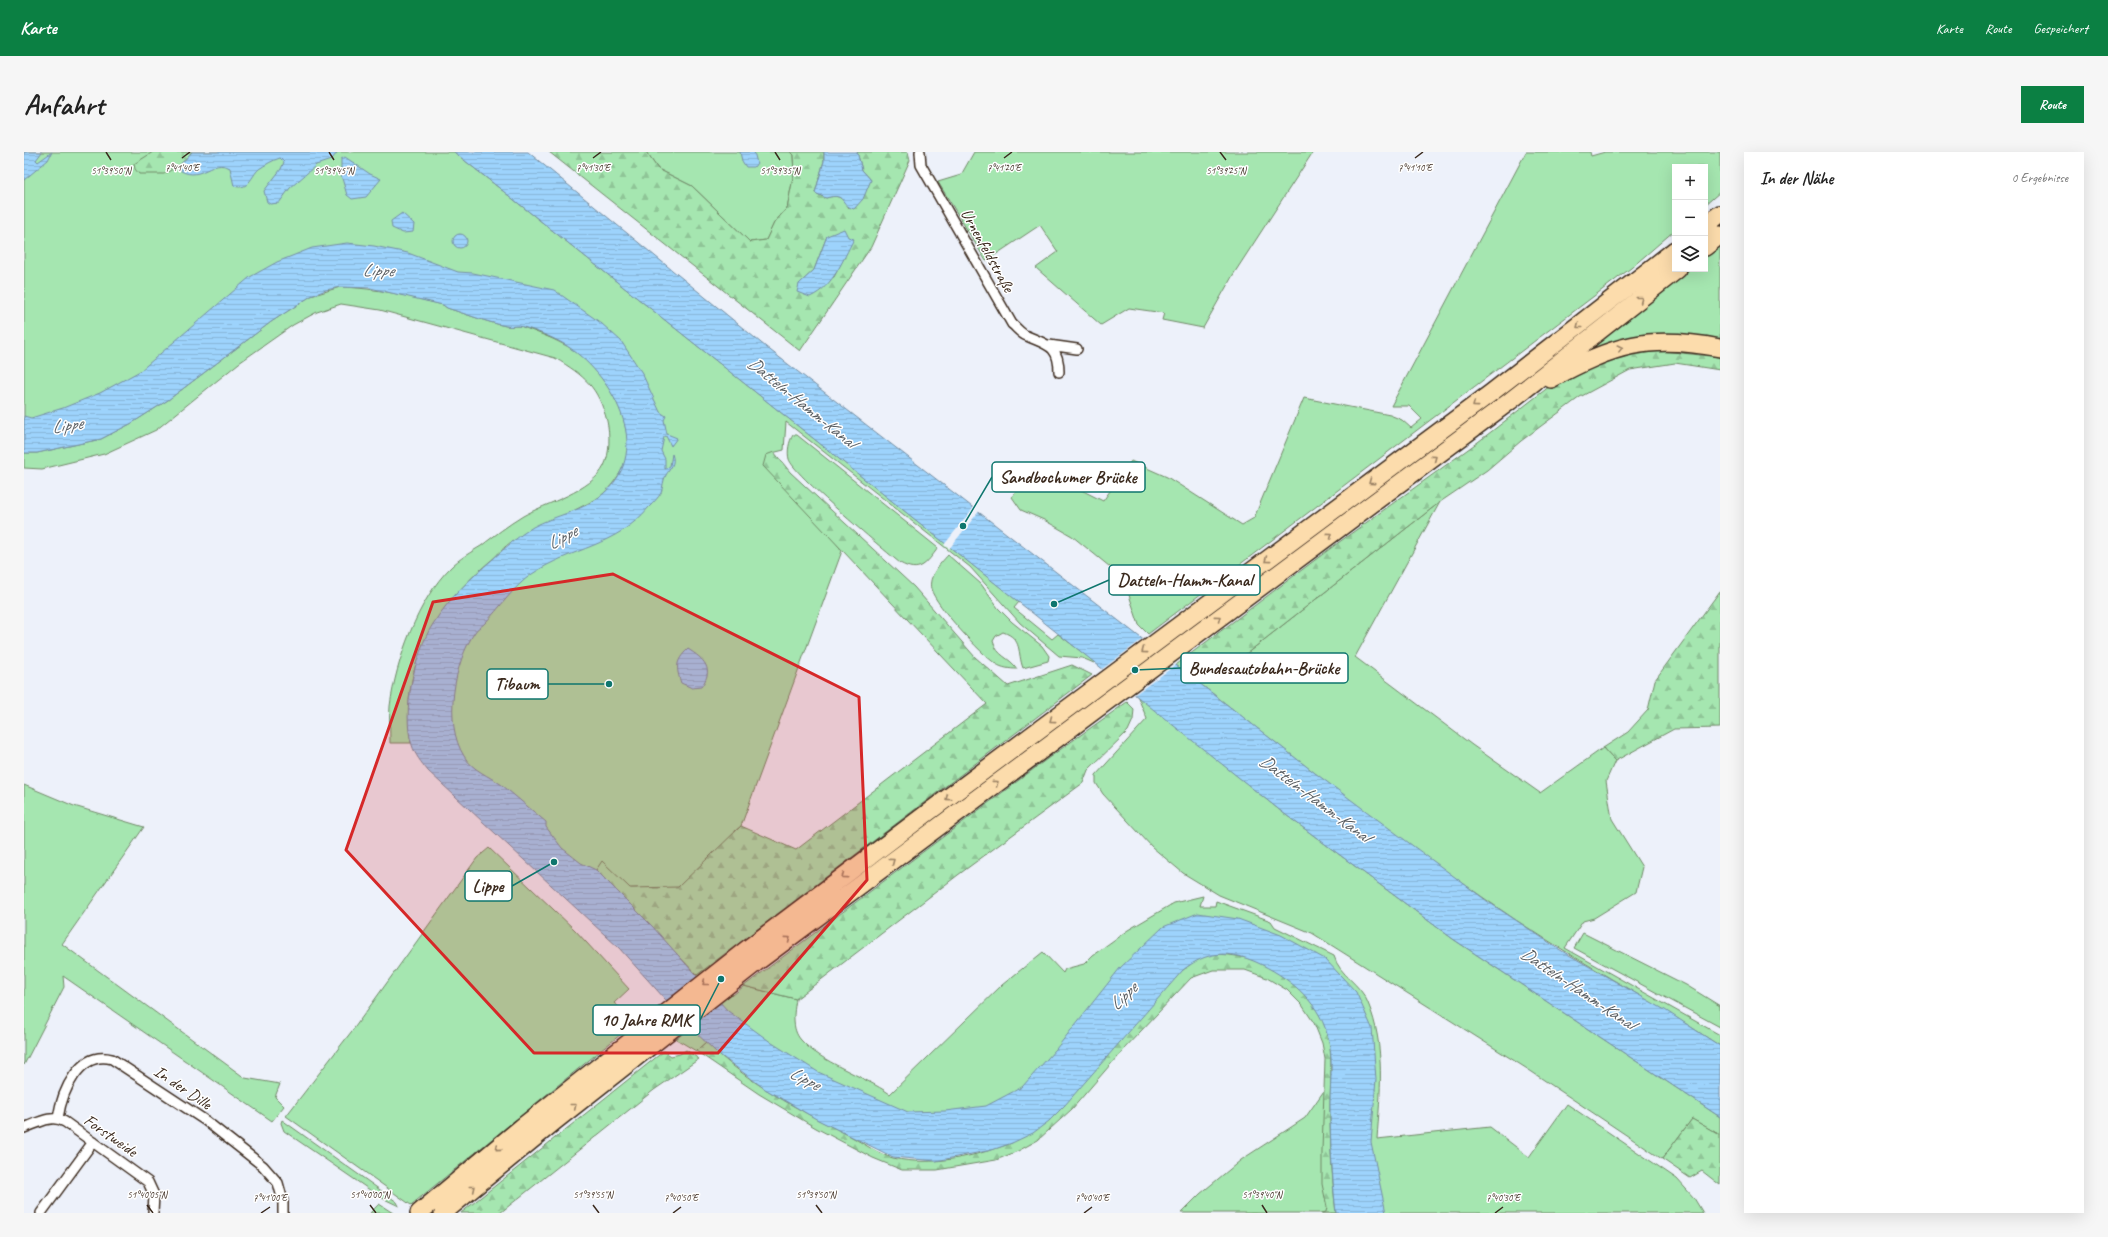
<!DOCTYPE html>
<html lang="de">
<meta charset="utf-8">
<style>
:root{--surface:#fff;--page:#f6f6f6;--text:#222;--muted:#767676;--line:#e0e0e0;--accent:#0b8043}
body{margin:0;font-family:Caveat,sans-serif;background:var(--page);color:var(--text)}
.controls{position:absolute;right:12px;top:12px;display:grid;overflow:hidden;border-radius:0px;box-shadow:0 4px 16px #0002}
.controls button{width:36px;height:36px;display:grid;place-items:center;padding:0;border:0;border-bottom:1px solid var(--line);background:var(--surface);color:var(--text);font:20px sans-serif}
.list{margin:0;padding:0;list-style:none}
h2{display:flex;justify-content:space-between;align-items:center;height:52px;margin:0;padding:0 16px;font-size:17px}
h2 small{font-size:13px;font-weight:400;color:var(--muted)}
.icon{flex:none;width:22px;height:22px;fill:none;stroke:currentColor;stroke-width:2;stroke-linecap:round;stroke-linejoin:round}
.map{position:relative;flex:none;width:1696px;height:1061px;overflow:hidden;border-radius:0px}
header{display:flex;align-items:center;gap:24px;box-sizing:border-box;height:56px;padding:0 20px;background:var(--accent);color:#fff}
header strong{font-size:19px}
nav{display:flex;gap:22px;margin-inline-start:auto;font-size:14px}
.intro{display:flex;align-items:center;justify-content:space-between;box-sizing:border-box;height:96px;padding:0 24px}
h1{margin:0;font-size:28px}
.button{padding:10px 18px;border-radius:0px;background:var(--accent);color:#fff;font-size:14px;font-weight:700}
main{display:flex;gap:24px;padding:0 24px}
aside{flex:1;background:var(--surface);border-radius:0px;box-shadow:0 4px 16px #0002}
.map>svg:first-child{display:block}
.green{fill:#a5e6b0;stroke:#708867}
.forest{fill:url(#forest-firs);stroke:#708867;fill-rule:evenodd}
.water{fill:url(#water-rules);stroke:#768fa3}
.pier{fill:#edf1fa}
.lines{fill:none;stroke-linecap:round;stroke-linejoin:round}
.street-casing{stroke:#3b2a1e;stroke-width:12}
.highway-casing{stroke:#3b2a1e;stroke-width:20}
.street{stroke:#fff;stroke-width:9}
.highway{stroke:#fcdcac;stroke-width:17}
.oneway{stroke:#9c8365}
.marked{fill:#d62828;fill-opacity:0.2;stroke:#d62828;stroke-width:3;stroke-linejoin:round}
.ticks{fill:none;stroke:#3b2a1e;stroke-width:1.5}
.labels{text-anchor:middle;stroke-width:3;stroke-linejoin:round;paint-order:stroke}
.street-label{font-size:17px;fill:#3b2a1e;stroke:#fff}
.water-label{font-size:18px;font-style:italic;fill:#585d61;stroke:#fff}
.ticks-label{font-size:10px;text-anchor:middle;fill:#3b2a1e;stroke:#fff;stroke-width:3;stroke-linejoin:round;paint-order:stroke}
.leader{fill:none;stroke:#0f766e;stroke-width:1.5}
.callout-dot{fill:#0f766e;stroke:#fff;stroke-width:1.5}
.callout{fill:#fff;stroke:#0f766e;stroke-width:1.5}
.callout-label{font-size:18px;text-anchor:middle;font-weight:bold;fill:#3b2a1e}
</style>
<header>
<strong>Karte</strong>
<nav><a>Karte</a><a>Route</a><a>Gespeichert</a></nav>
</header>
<div class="intro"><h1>Anfahrt</h1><a class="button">Route</a></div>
<main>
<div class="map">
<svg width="1696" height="1061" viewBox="0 0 1696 1061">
<defs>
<pattern id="forest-firs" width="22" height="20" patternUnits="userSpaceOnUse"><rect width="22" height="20" fill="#a5e6b0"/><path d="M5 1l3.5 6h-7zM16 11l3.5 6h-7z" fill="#8fc597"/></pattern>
<pattern id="water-rules" width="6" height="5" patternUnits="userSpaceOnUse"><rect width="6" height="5" fill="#9dd3fc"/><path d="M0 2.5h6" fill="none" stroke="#88b5d8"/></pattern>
</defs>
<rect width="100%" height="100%" fill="#edf1fa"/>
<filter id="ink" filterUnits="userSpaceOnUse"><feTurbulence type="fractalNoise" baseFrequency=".025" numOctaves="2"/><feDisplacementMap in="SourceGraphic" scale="8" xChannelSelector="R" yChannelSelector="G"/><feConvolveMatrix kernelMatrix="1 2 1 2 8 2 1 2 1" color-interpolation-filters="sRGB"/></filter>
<g filter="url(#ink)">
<path class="green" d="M0,0h430l565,450 -5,6 38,31 6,-5 37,28 -1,1 -12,-5 -23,-2 -39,-33 -50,-56 -184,-145 -2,28 -12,3 70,98 -101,275 -6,5 -17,124 4,5 -13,10 24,25 11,-9 52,13c-2,13 -5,30 5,41 19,22 63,36 89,54l112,-109 41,-33 20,21 2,-4 19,-5 9,-9 35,-25 46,-27 29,-7 -3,10h15l1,-5 55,20 4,6 59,29c5,19 27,28 34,47 18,43 12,91 9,136l113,-12 39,30 38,-53 110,75 17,19 9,15h-522l19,-19 41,-34 64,-42 46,-66 -112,-114 -245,191 -178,-33 -371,-335 3,-123 189,-154 -25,-122 -239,-94 -141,55 -208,111z
M622,0h144l3,3 1,18 -7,35 -13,15 -8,17 -16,2 -58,-56 -34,-17z
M950,0h339l-80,123 -30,53 -41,-8 2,-7 -35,-5 -28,17 -65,-57 22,-16 -18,-27 -54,36 -48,-79 23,-7z
M1502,0h64l1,4 14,-4h115v40l-15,13v-38h-30v63l-44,38 -483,366 -9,-9 -12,-36 -12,-18 -43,-35 -28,-16 -23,-10 -9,-13 20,-32 71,36 28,-40 36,16 75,48 12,-7 50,-120 86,17 12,5 9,8 11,-9 -13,-13h-18z
M1696,94v98l-30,-6 -122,27 122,-96h15v-12z
M316,135c38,1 67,9 103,18l4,3c19,6 39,14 59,18 4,1 9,0 13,0 13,2 30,11 42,17 34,15 71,70 67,108 -3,17 -12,30 -24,42 -7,7 -18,11 -27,16 -22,11 -43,20 -64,32 -9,5 -16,15 -24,21 -56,48 -90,106 -78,181h-21c0,-12 -1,-25 0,-37 6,-45 28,-107 61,-139 8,-8 20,-15 30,-21 13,-10 27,-21 42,-30 23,-13 69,-25 81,-50 6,-12 6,-32 3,-45 -9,-34 -22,-45 -52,-63l-175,-48 -39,-6 -24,8 -24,13 -54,38 -83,67 -52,24 -62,15 -18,-1v-15h13l64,-14 31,-16 36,-23 103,-78 40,-26z
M769,283h4l141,113c-12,16 -18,26 -38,15 -17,-14 -108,-90 -111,-104 -2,-7 0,-18 4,-24z
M1416,350l-85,155 117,88 68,48 63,-45 12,13 -9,20 6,38 30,48 -6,25 -42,26 -11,3 -18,27 155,87v11c-76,-51 -157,-92 -232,-145 -107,-74 -209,-156 -312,-236l5,-4 33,18z
M924,403l33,29 17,24 14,14 30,24 7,10 -1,5 -25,7c-6,-16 0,-29 -20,-36l-7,4 -3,5c4,16 17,16 24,28 -7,0 -15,-1 -21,-5 -15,-10 -60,-58 -65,-75 -3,-13 9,-25 17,-34z
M1113,543l145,117 171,127 267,178v18l-28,-16 -30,40 -133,-89 -217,-137 -93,-38 -36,-22 -31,-26 -49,-53 -7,-11v-8l51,-56z
M0,633l50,21 70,21 -82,117 183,134 35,6 -5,13 9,9 -12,15 -209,-145 1,11 -40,78z
M465,696l86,82 54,59 -15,14 23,18 -226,184 -125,-89 69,-89 122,-169z
M1559,781l103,52 34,21v21l-146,-79z
M667,875l15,15 -10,9 -20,-12z
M258,968l115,82 2,4 -19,-9 -96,-66 -3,-8z
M355,1052l14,9h-23z"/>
<path class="forest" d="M129,0h39l-12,13 -16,9h-25l-4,-5 -1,-5z
M525,0h97l12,17 34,17 58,56 16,-2 8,-17 13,-15 7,-35 -1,-18 -3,-3h34v9l-9,32 11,5c12,-4 16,-1 23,10l22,-28 -9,-10 -5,-18h51l2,8 -39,87 -71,104zM803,84l15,25 -8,16 -35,7 15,-14z
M1638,199l58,6v13l-45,-7 -45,7 -50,27 -59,44 -34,29 -47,32 -226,177 -33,-18 150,-113 147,-106 81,-63 68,-25z
M750,300l16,20 124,115 61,70 33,29 64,-21 20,10 -395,300 -101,-105 6,-9 28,27 48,-1 63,-61 55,24 191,-146 -224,-238 3,-11z
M1696,439v137l-46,1 -59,32 -12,-13 25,-16 20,-22 7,-30z
M1103,550l7,7 -1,11 -5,11 -40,39 -5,13 -125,92 -162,124 -52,-13 303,-227z
M1186,802c13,0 24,1 36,4 34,9 73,41 82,76 5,24 2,52 2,76 0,35 2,69 6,103h-14l4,-1 1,-5 -5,-23v-33l3,-92 -3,-16 -8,-20 -12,-18 -15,-15 -20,-12 -22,-8h-32l-22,8 -68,72 -51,59 -34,31 -20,11 -22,9 -59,10h-35l-29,-12 -57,-30 -57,-34 -63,-43 10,-9c41,41 93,68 144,94 13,7 28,18 43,22 39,9 83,-2 119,-15l171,-173 13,-10z
M662,898l13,9 -45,31 -154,123h-39l203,-162 7,5 9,-2z
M1668,967l28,16v50l-18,-14 -12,7 -28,-19z"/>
<path class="water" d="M0,0h18l-6,8 2,2 14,-10 -4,8 -24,20z
M168,0h144l1,1 -6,7 -15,5 -11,10 -15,13 -11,15 -9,1 -3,-2 -3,-11 17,-22 3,-7 -4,-4c-7,2 -15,7 -21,11 -8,7 -10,22 -25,17l-4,-18c-18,-10 -28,14 -49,3l-1,-6z
M430,0h74l238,195 549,426 172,128 75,50 103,59 55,36v71l-267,-178 -171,-127z
M716,0h14l3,11 -3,4h-8l-4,-6z
M800,0h33l5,18 9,10 -8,19 -9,10c-15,-4 -7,-17 -28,-11l-11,-5 9,-32z
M321,5l25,17 11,5 -15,18 -14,2 -5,-4 -6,-20v-16z
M378,61l12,11 -1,8 -10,1 -11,-5 -1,-7z
M820,77l4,8 6,2c-12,22 -20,47 -44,58l-13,-5 2,-8 15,-14 13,-34z
M429 89a7 7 0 1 1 14 0a7 7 0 1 1-14 0Z
M323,91l27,3 34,7 50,19 15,1 81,17 47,33 20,18 21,32 18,39 6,4 -2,4 3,14 10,4 -6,8 -5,-10 -2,1 -3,14 4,8v10l5,-3 2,-12c4,10 -2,14 -6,21 -3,5 -3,12 -5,18 -3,5 -8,10 -12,14 -33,40 -77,40 -117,67 -19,13 -32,34 -48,50 -3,3 -7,4 -9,8 -21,30 -32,91 -11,124 8,14 25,20 38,29 15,12 29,25 44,37v5l16,21 19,15 15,7 56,56 76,85 44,32 46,29 90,40 37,-1 41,-5 36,-19 34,-38 64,-81 43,-41 35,-14 40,6 43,16 44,24 31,33 16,36 4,51 -5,63 15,71h-50c-4,-37 -6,-73 -6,-109 0,-23 4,-49 -3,-70 -9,-34 -40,-58 -71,-72 -28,-12 -49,-11 -73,8l-118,135 -16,16 -16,12 -21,10 -20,7 -56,11 -43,-4 -75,-37 -53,-31 -49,-37 -24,-23 -73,-81 -191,-177c-7,-9 -13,-16 -16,-26 -11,-31 3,-94 21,-121 17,-27 37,-45 60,-65 12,-11 25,-23 40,-32 22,-12 51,-16 70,-33 53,-45 8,-121 -39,-150 -10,-6 -34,-16 -45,-18 -4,0 -9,1 -13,0 -20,-4 -40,-12 -59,-18l-4,-3 -73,-17 -30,-1 -14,3 -15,6 -40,26 -103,78 -36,23 -31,16 -64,14h-13v-37l7,2 32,-10 37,-15 40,-22 110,-94 27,-15 35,-14z
M664,497c16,10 27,20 13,38l-9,1 -11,-5c-5,-15 -6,-22 7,-34z"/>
<path class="pier" d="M951,354l5,4 -31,39 -5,-4z
M1120,486l33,26 -43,31 -32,-26z"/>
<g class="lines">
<g class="street-casing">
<path id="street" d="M896,0l1,13 91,159c5,4 9,10 15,12 20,9 32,9 32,36
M1025,193l28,4
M34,966c4,-26 21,-68 54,-59l94,62 57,45 15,17 5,18v12
M0,976c14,-5 27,-14 41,-6l83,60 6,13 -1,18
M17,1061l52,-71"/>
</g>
<g class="highway-casing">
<path id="highway" d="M1681,74l15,-12
M1681,95l15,-12
M1527,227c63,-34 97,-45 169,-31
M395,1061l103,-86 224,-177 184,-139 561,-418 184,-143
M419,1061l112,-92 202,-159 753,-561 168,-132"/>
</g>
<use href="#street" class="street"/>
<use href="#highway" class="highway"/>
</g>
<defs><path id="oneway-chevron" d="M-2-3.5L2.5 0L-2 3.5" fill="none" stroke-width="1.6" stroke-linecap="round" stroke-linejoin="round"/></defs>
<g class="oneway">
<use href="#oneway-chevron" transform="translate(1616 147) rotate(-38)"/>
<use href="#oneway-chevron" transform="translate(1555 174) rotate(142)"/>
<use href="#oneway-chevron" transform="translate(1596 196) rotate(-14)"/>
<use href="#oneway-chevron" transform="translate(1451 253) rotate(143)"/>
<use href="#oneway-chevron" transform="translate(1410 306) rotate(-37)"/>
<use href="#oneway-chevron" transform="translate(1347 330) rotate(143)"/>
<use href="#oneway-chevron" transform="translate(1306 383) rotate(-37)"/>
<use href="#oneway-chevron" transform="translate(1243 408) rotate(143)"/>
<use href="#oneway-chevron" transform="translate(1194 466) rotate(-37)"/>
<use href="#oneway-chevron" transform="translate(1120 499) rotate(143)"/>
<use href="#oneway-chevron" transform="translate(1028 568) rotate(143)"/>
<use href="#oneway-chevron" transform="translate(972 631) rotate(-37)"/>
<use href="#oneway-chevron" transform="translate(924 646) rotate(143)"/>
<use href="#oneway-chevron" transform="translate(868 709) rotate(-37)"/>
<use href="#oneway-chevron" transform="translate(820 724) rotate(143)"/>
<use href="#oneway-chevron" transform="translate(764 787) rotate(-37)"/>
<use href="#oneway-chevron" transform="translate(681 831) rotate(142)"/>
<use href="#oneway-chevron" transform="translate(550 954) rotate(-39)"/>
<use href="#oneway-chevron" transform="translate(474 996) rotate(140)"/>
<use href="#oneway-chevron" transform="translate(449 1036) rotate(-39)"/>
</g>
</g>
<path class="marked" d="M589,422l246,123 8,183 -149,173h-184l-188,-203 87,-248z"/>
<path class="ticks" d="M82,0l5,8M305,0l5,8M751,0l5,8M1196,0l6,8M158,6l8,-6M569,6l8,-6M980,6l8,-6M1391,6l8,-6M123,1053l6,8M346,1053l6,8M569,1053l6,8M792,1053l6,8M1238,1053l5,8M237,1061l9,-6M649,1061l8,-6M1060,1061l8,-6M1471,1061l8,-6"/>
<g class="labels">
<g class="street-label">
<text transform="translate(964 98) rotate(61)" y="6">Urnenfeldstraße</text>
<text transform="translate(159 935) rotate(34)" y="6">In der Dille</text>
<text transform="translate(87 983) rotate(35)" y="6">Forstweide</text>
</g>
<g class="water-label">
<text transform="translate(354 118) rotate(1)" y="6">Lippe</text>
<text transform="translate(778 250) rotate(39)" y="6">Datteln-Hamm-Kanal</text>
<text transform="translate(43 273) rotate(-9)" y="6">Lippe</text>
<text transform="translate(538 385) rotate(-29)" y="6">Lippe</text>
<text transform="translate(1291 646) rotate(37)" y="6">Datteln-Hamm-Kanal</text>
<text transform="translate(1554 836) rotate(34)" y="6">Datteln-Hamm-Kanal</text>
<text transform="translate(1099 844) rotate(-44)" y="6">Lippe</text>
<text transform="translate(781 926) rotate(27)" y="6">Lippe</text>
</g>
</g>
<g class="ticks-label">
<text x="158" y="19">7°41'40"E</text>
<text x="569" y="19">7°41'30"E</text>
<text x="980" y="19">7°41'20"E</text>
<text x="1391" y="19">7°41'10"E</text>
<text x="87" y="22">51°39'50"N</text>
<text x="310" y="22">51°39'45"N</text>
<text x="756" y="22">51°39'35"N</text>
<text x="1202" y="22">51°39'25"N</text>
<text x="123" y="1046">51°40'05"N</text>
<text x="346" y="1046">51°40'00"N</text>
<text x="569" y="1046">51°39'55"N</text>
<text x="792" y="1046">51°39'50"N</text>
<text x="1238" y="1046">51°39'40"N</text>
<text x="246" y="1049">7°41'00"E</text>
<text x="657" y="1049">7°40'50"E</text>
<text x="1068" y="1049">7°40'40"E</text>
<text x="1479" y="1049">7°40'30"E</text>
</g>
<path class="leader" d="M939 374L968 325M1030 452L1085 428M1111 518L1157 516M585 532L524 532M530 710L488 734M697 827L676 868"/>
<g class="callout-dot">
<circle cx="939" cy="374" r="4"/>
<circle cx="1030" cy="452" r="4"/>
<circle cx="1111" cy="518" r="4"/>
<circle cx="585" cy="532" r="4"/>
<circle cx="530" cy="710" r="4"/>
<circle cx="697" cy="827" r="4"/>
</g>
<g class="callout">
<rect x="968" y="310" width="153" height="30" rx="4"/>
<rect x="1085" y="413" width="151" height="30" rx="4"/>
<rect x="1157" y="501" width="167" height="30" rx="4"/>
<rect x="463" y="517" width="61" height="30" rx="4"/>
<rect x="441" y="719" width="47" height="30" rx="4"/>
<rect x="569" y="853" width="107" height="30" rx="4"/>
</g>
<g class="callout-label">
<text x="1044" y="331">Sandbochumer Brücke</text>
<text x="1161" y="434">Datteln-Hamm-Kanal</text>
<text x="1240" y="522">Bundesautobahn-Brücke</text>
<text x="493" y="538">Tibaum</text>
<text x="464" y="740">Lippe</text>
<text x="622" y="874">10 Jahre RMK</text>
</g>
</svg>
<div class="controls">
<button>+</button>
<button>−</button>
<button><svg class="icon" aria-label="layers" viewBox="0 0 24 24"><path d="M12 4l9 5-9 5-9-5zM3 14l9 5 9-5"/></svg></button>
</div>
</div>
<aside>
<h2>In der Nähe<small>0 Ergebnisse</small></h2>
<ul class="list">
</ul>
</aside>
</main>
